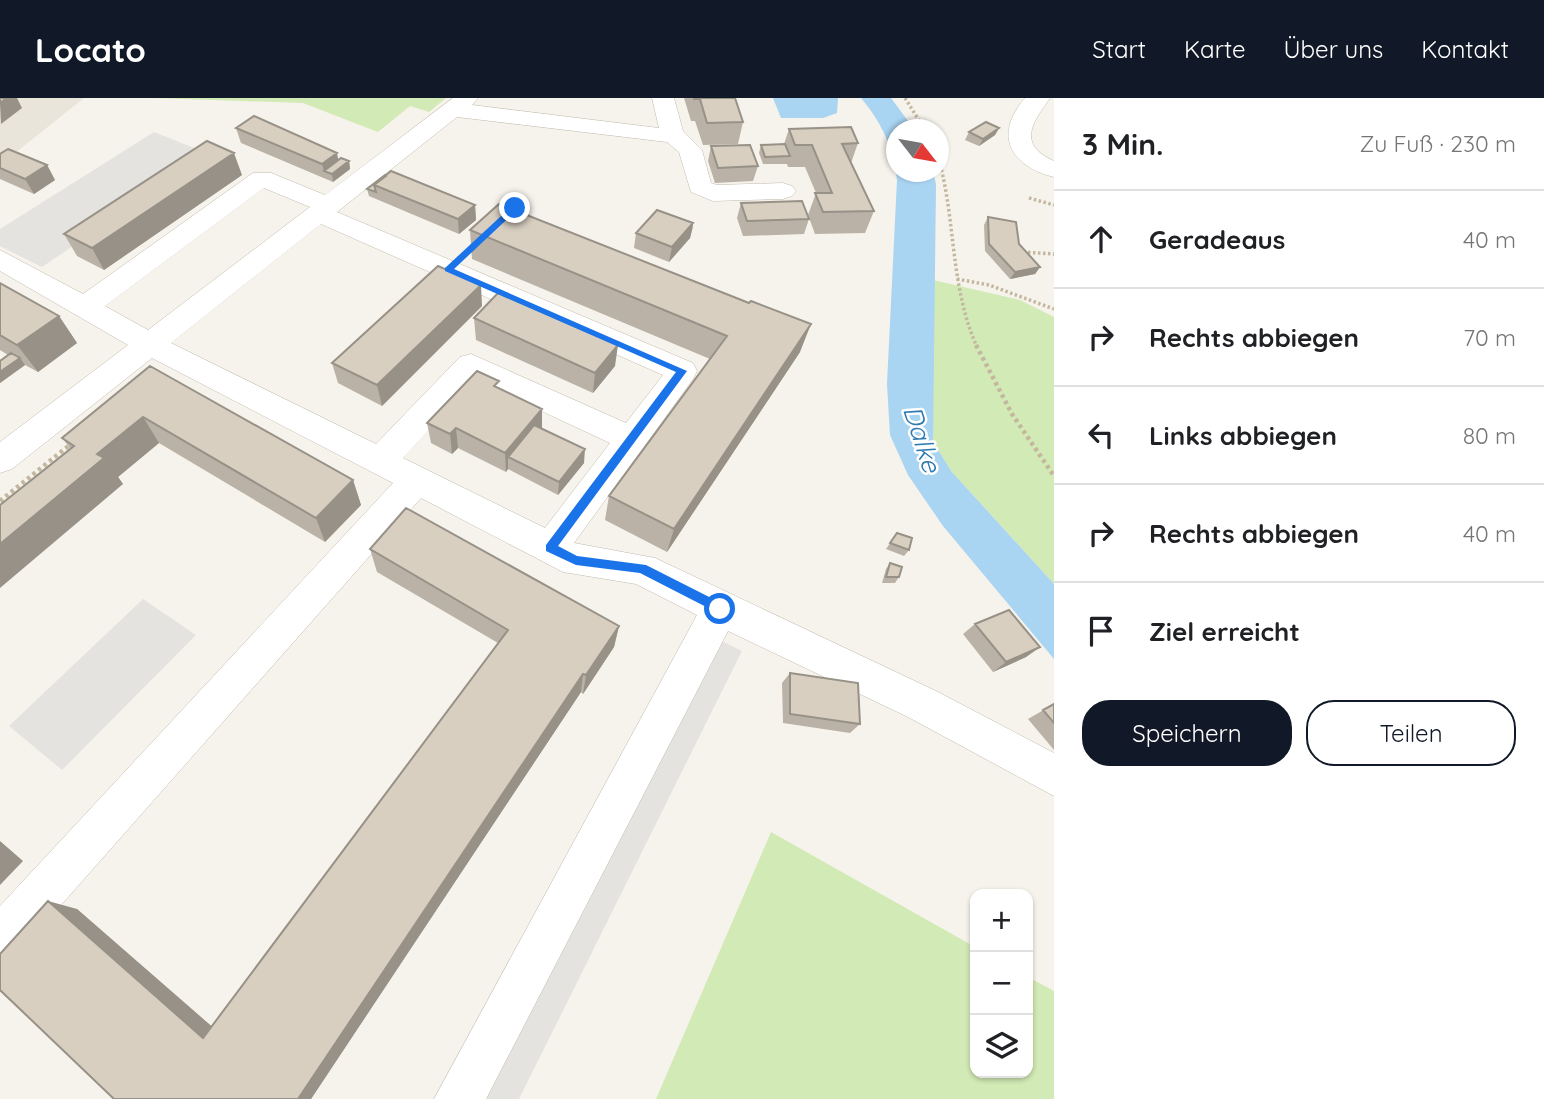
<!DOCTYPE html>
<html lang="de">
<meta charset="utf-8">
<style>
:root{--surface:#fff;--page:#f6f6f6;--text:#202124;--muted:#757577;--line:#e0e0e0;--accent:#111827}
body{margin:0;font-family:Quicksand,sans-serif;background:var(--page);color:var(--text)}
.controls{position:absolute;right:21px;bottom:21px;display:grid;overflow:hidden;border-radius:14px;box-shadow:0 2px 5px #0004}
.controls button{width:63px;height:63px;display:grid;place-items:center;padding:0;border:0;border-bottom:2px solid var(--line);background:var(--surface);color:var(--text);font:35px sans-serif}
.compass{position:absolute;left:886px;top:21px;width:63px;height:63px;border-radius:50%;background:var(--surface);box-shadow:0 2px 5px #0004;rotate:121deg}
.stop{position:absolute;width:21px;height:21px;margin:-16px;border:5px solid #1a73e8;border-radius:50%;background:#fff}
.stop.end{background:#1a73e8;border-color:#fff;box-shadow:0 2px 7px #0008}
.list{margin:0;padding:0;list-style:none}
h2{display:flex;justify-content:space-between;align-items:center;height:91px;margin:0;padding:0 28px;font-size:30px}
h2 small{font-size:23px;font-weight:400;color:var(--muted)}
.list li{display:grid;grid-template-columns:46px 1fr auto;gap:21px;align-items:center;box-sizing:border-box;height:98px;padding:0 28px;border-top:2px solid var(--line)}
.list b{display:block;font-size:26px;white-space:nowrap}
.list em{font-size:23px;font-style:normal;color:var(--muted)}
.actions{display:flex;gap:14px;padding:21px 28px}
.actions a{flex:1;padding:16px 0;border:2px solid var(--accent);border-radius:28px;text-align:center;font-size:24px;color:var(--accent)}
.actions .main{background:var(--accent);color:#fff}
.icon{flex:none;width:38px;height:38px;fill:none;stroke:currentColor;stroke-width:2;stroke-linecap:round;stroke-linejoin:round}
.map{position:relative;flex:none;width:1054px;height:1001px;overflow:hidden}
header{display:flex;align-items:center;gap:42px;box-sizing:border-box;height:98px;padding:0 35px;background:var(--accent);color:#fff}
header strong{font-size:33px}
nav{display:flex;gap:38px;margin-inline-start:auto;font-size:24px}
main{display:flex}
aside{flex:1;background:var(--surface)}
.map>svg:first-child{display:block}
.residential{fill:#eae5da}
.green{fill:#d2eab5}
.parking{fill:#e5e3e0}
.water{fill:#a9d4f2}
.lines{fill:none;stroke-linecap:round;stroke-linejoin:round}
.minor-casing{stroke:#c2bbae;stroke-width:1}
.path-far1{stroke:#c4b79f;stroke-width:3.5;stroke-dasharray:2.5 2.5;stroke-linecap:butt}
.path{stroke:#c4b79f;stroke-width:4.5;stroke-dasharray:3.5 3.5;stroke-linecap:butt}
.minor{fill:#fff;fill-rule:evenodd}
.wall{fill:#bab2a6}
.shaded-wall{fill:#979187}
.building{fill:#d8cfc1;stroke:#979187;stroke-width:2}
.route{fill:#1a73e8}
.labels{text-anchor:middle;stroke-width:5;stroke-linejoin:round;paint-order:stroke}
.water-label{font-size:26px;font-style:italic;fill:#2e7ab2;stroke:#fff}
</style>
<header>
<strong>Locato</strong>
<nav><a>Start</a><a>Karte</a><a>Über uns</a><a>Kontakt</a></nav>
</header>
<main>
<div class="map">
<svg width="1054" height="1001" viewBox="0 0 1054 1001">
<rect width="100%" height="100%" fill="#f6f3ec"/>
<path class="residential" d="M0,0h84l-84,67z"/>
<path class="green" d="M153,0h293l-17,14 -19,-6 -32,26 -75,-29z
M933,182l87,20 34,17v267l-103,-113 -18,-30z
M771,734l204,115v126h53v-96l26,14v108h-398z"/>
<path class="parking" d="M154,34l55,22 -167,113 -42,-21v-17z
M143,501l53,36 -134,135 -53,-44z
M691,528l51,25 -223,448h-86z"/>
<path class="water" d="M773,0h65l-1,15 -14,5h-42z
M861,0h30l23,31 -17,1v42h36l3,12 -3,257 18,30 103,113v75l-111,-133 -35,-51 -18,-40 -3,-51 10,-204c-4,-33 -15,-57 -36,-82z"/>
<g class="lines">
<g class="minor-casing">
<path id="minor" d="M453,0h25l-6,7 187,23 -7,-30h22l9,33 19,19 9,33 6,2 66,-2 9,3 4,5 -4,5 -9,3 -70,2 -22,-9 -12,-40 -12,-10 -210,-25 -120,95 356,151 4,8 -4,8 -119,164 81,15 281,133 118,62v43l-146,-79 -180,-86 -242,468h-52l263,-484 -61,-31 -73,-12 -142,-74 -405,458 -16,7v-57l393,-423 -241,-125 -140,111 -12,4v-31l128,-97 -128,-74v-21l83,44 170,-121h18l54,22zM264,90l46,19 -162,123 -43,-24zM321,126l342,151 -37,48 -155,-69 -11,3 -84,87 -205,-101zM475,282l135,63 -65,85 -142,-70z
M1025,0h25c-17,24 -34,46 4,63v16c-44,-11 -61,-42 -29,-79z"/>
</g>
<path class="path-far1" d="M905,0l20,32
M939,62c17,62 11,127 38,187
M1029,100l25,7
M1023,154l31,2
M957,181l32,6 65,24"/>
<path class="path" d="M976,247l36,69 42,62
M0,403l71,-57"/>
<use href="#minor" class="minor"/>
</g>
<path class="wall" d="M684,0h51l8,24 -5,22 -35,1 -8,-24h-4z
M236,30l102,32 11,1 1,8 -17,13 -92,-39z
M999,30l-4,7 -16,11 -14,-6 4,-8z
M789,31l69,14 -7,20 23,48 -9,22 -50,1 -7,-19 8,-22 -11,-26h-17l-1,-3h-24l-4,-11 2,-8 23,-1z
M711,48l47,20 -5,15 -38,2 -7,-22z
M0,56l47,11 8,15 -21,14 -34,-15z
M242,77l-138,95 -27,-14 -13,-22z
M385,77l90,30 1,15 -17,14 -90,-38 -2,-7z
M741,105l68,16 -5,15 -61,2 -6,-18z
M988,119l31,27 21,23 -5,7 -25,5 -25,-28 -1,-26z
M693,125v3l-3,12 -21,24 -35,-14 2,-15z
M470,132l330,122 -133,200 -62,-32 4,-24 101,-137 -238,-100z
M0,185l59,33 18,27 -39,29 -13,-7 -25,18v-22l8,-6 -8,-5z
M482,208l-100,100 -44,-23 -6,-20z
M474,220l141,48 -22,27 -117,-53z
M150,268l203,114 8,25 -36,37 -166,-99 -41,34 5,7 -53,-36 -8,-10z
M499,291l43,39 42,35 -26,32 -50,-26 -2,3 -48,-24 -6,6 -21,-11 -4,-20z
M897,435l12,17 -5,6 -18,-7z
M370,451l249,77 -5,21 -31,47 -2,-2 -270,407h-197l-37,-190 135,118 286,-384 -121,-71z
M890,465l9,14 -4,6h-13l4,-14z
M975,526l65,23 -14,10 -33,15 -30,-38z
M790,575l70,51 -10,9 -67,-10 -1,-40z
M1054,606v46l-26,-31z"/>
<path class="shaded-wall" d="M7,0h10l5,10 -21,16 -1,-21z
M999,30l-4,7 -16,11 4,-7z
M234,55l8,22 -138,95 -12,-22z
M337,55l3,15 9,-7 1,8 -17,13 -1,-8 -8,-3 -2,-7z
M47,67l8,15 -21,14 -9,-15z
M475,107l1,15 -17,14 -1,-15z
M693,125l-1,5 1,-2 -3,12 -21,24 3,-15z
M1040,169l-5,7 -25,5 5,-7z
M481,187l1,21 -100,100 -5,-21z
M59,218l18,27 -39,29 -21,-27z
M811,226l-11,28 -133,200 7,-23z
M618,247l-3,21 -22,27 2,-20z
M20,260l5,7 -25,18v-11z
M542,311v20l-34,28v12l-2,3 -1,-19z
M143,319l16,26 -41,34 5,7 -123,104v-44l97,-90z
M456,330l2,20 -6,6 -2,-20z
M585,351l-1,14 -26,32 1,-13z
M353,382l8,25 -36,37 -9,-24z
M619,528l-5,21 -31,47 3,-19z
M1040,549l-14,10 -33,15 13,-10z
M583,576l-2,18 -270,407h-13z
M0,743l23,20 -23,24z
M48,803l29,8 147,128 -21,1z"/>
<path class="building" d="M0,0h7l-7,5z
M694,0h41l8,24 -36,1 -7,-24h-6z
M254,18l83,37 -15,11 -86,-36z
M986,24l13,6 -16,11 -14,-7z
M851,29l7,16 -16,1 32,67 -51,1 -8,-19h17l-20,-48h-17l-6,-16z
M207,43l27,12 -142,95 -28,-14z
M785,46l5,12 -25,1 -4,-12z
M750,47l8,21 -40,2 -7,-22z
M8,51l39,16 -22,14 -25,-11v-14z
M341,60l8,3 -17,13 -8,-3z
M391,73l84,34 -17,14 -84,-34z
M385,77l1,1 -12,9 2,7 -9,-3z
M802,103l7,18 -62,2 -6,-18z
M499,106l250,99 2,-2 60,23 -137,205 -65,-33 118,-160 -257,-106z
M657,112l36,13 -21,24 -36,-14z
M988,119l28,5 3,22 21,23 -25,5 -26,-28z
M438,168l43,19 -104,100 -45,-22z
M0,185l59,33 -42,29 -17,-10z
M498,195l120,52 -23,28 -121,-55z
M11,255l9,5 -20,14v-11z
M150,268l203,114 -37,38 -173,-101 -46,37 7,4 -104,86v-39l74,-59 -12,-8z
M477,273l22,10 -5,5 48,23 -37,44 -49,-25 -6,6 -23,-11z
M534,327l51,24 -26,33 -51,-25z
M406,410l213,118 -33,49 -3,-1 -285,425h-184l-114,-109v-36l48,-53 155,137 305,-408 -138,-81z
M897,435l15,5 -3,12 -19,-7z
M890,465l12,4 -3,10h-13z
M1009,512l31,37 -34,15 -31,-38z
M790,575l68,10 2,41 -70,-10z
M1054,606v19l-11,-13z"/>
<path class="route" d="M512,108l7,2 -65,61 233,102 -129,175 19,10 69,9 79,40v7h-9l-76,-39 -64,-8 -30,-14v-6l130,-173 -231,-101v-3z"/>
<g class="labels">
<g class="water-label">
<text transform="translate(922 341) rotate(72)" y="9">Dalke</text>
</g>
</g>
</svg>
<div class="controls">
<button>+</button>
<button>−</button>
<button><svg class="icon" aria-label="layers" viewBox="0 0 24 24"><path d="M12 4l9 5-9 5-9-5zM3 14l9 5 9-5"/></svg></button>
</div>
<svg class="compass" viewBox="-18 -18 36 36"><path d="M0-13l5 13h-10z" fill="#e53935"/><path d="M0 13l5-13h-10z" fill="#757577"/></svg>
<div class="stop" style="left:720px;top:511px"></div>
<div class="stop end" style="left:515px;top:110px"></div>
</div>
<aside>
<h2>3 Min.<small>Zu Fuß · 230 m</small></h2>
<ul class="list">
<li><svg class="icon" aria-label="ahead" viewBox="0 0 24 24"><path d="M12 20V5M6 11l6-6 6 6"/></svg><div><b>Geradeaus</b></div><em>40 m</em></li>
<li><svg class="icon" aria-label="right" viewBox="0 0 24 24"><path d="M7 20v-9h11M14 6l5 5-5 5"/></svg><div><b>Rechts abbiegen</b></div><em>70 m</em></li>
<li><svg class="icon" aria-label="left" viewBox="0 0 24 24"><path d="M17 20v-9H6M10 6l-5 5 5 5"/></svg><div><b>Links abbiegen</b></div><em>80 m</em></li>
<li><svg class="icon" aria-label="right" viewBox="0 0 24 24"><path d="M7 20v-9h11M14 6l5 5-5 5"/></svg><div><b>Rechts abbiegen</b></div><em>40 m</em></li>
<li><svg class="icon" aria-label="arrive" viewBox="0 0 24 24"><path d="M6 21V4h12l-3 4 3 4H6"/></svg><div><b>Ziel erreicht</b></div></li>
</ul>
<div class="actions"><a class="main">Speichern</a><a>Teilen</a></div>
</aside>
</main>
